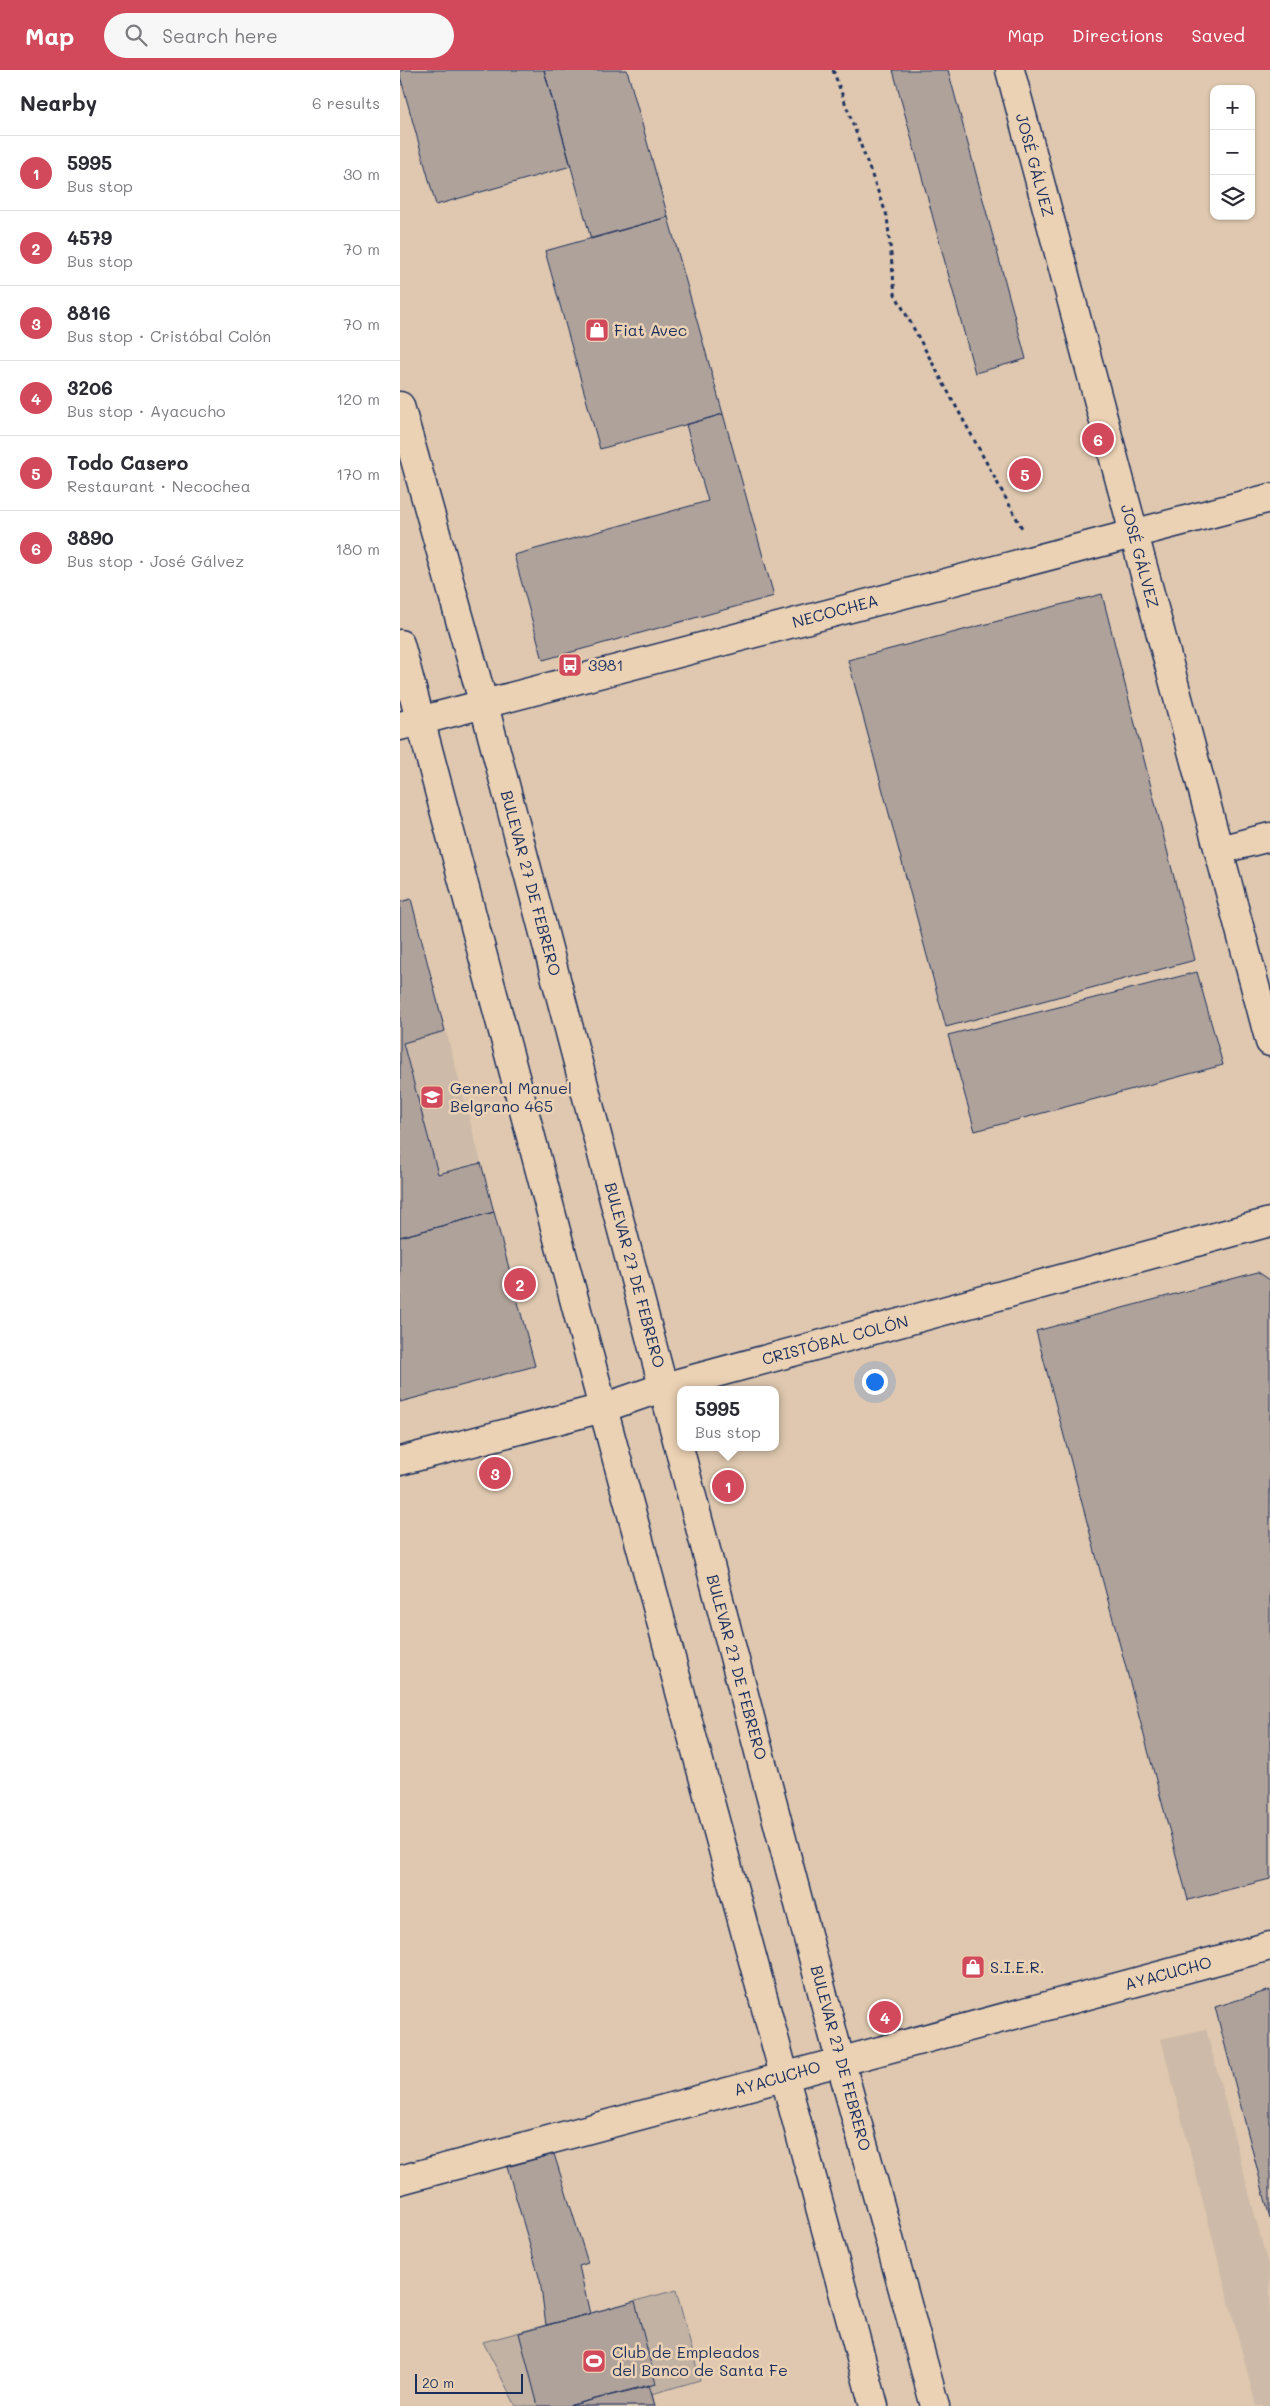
<!DOCTYPE html>
<meta charset="utf-8">
<style>
:root{--surface:#fff;--page:#f7f7f7;--text:#2b2b33;--muted:#7c7c81;--line:#e1e1e2;--accent:#d1495b}
body{margin:0;font-family:Mali,sans-serif;background:var(--page);color:var(--text)}
.controls{position:absolute;right:15px;top:15px;display:grid;overflow:hidden;border-radius:10px;box-shadow:0 1px 4px #0004}
.controls button{width:45px;height:45px;display:grid;place-items:center;padding:0;border:0;border-bottom:1px solid var(--line);background:var(--surface);color:var(--text);font:25px sans-serif}
.scale{position:absolute;left:15px;bottom:12px;width:108px;box-sizing:border-box;padding-left:5px;border:2px solid #1b2f5e;border-top:0;font-size:14px;line-height:18px;white-space:nowrap;color:#1b2f5e;-webkit-text-stroke:4px #ecd2b4;paint-order:stroke}
.you{position:absolute;left:474px;top:1311px;width:18px;height:18px;margin:-12px;border:4px solid #fff;border-radius:50%;background:#1a73e8;box-shadow:0 0 0 8px #1a73e833}
.badge{display:grid;place-items:center;width:32px;height:32px;border-radius:50%;background:var(--accent);color:#fff;font-size:16px;font-weight:700}
.pin{position:absolute;translate:-50% -50%;border:2px solid #fff;box-shadow:0 1px 5px #0006}
.popup{position:absolute;left:277px;top:1316px;width:102px;height:65px;box-sizing:border-box;display:grid;place-content:center;border-radius:10px;background:var(--surface);filter:drop-shadow(0 1px 4px #0005);font-size:16px;white-space:nowrap;color:var(--muted)}
.popup b{font-size:19px;color:var(--text)}
.popup::after{content:'';position:absolute;left:50%;top:100%;margin-left:-10px;border:10px solid transparent;border-top-color:var(--surface)}
.list{margin:0;padding:0;list-style:none}
h2{display:flex;justify-content:space-between;align-items:center;height:65px;margin:0;padding:0 20px;font-size:21px}
h2 small{font-size:16px;font-weight:400;color:var(--muted)}
.list li{display:grid;grid-template-columns:32px 1fr auto;gap:15px;align-items:center;box-sizing:border-box;height:75px;padding:0 20px;border-top:1px solid var(--line)}
.list b{display:block;font-size:19px;white-space:nowrap}
.list p{margin:0;font-size:16px;white-space:nowrap;color:var(--muted)}
.list em{font-size:16px;font-style:normal;color:var(--muted)}
.icon{flex:none;width:28px;height:28px;fill:none;stroke:currentColor;stroke-width:2;stroke-linecap:round;stroke-linejoin:round}
.map{position:relative;flex:none;width:870px;height:2336px;overflow:hidden}
header{display:flex;align-items:center;gap:30px;box-sizing:border-box;height:70px;padding:0 25px;background:var(--accent);color:#fff}
header strong{font-size:24px}
nav{display:flex;gap:28px;margin-inline-start:auto;font-size:18px}
.search{width:350px;height:45px;background:var(--page);display:flex;align-items:center;gap:12px;box-sizing:border-box;padding:0 18px;border-radius:28px;color:var(--muted);font-size:19px}
main{display:flex}
aside{flex:1;background:var(--surface)}
.map>svg:first-child{display:block}
.built{fill:#cdbaa8}
.green{fill:#c2b2a3;stroke:#6e7080}
.building{fill:#afa29b;stroke:#1b2f5e}
.lines{fill:none;stroke-linecap:round;stroke-linejoin:round}
.street-casing{stroke:#1b2f5e;stroke-width:31}
.secondary-casing{stroke:#1b2f5e;stroke-width:31}
.primary-casing{stroke:#1b2f5e;stroke-width:31}
.path{stroke:#1b2f5e;stroke-width:3;stroke-dasharray:4 4;stroke-linecap:butt}
.street{stroke:#ecd2b4;stroke-width:28}
.secondary{stroke:#ecd2b4;stroke-width:28}
.primary{stroke:#ecd2b4;stroke-width:28}
.labels{text-anchor:middle;stroke-width:5;stroke-linejoin:round;paint-order:stroke}
.street-label{font-size:16px;fill:#1b2f5e;stroke:#ecd2b4}
.poi-label{font-size:16px;fill:#1b2f5e;stroke:#ecd2b4;text-anchor:start}
</style>
<header>
<strong>Map</strong>
<div class="search"><svg class="icon" aria-label="search" viewBox="0 0 24 24"><circle cx="10" cy="10" r="6"/><path d="M15 15l6 6"/></svg>Search here</div>
<nav><a>Map</a><a>Directions</a><a>Saved</a></nav>
</header>
<main>
<aside>
<h2>Nearby<small>6 results</small></h2>
<ul class="list">
<li><span class="badge">1</span><div><b>5995</b><p>Bus stop</p></div><em>30 m</em></li>
<li><span class="badge">2</span><div><b>4579</b><p>Bus stop</p></div><em>70 m</em></li>
<li><span class="badge">3</span><div><b>8816</b><p>Bus stop · Cristóbal Colón</p></div><em>70 m</em></li>
<li><span class="badge">4</span><div><b>3206</b><p>Bus stop · Ayacucho</p></div><em>120 m</em></li>
<li><span class="badge">5</span><div><b>Todo Casero</b><p>Restaurant · Necochea</p></div><em>170 m</em></li>
<li><span class="badge">6</span><div><b>3890</b><p>Bus stop · José Gálvez</p></div><em>180 m</em></li>
</ul>
</aside>
<div class="map">
<svg width="870" height="2336" viewBox="0 0 870 2336">
<rect width="100%" height="100%" fill="#dfc8af"/>
<filter id="ink" filterUnits="userSpaceOnUse"><feTurbulence type="fractalNoise" baseFrequency=".02" numOctaves="2"/><feDisplacementMap in="SourceGraphic" scale="10" xChannelSelector="R" yChannelSelector="G"/><feConvolveMatrix kernelMatrix="1 2 1 2 8 2 1 2 1" color-interpolation-filters="sRGB"/></filter>
<g filter="url(#ink)">
<path class="built" d="M11,829l124,467 -135,36v-500z
M806,1959l64,244v133h-14l-95,-367z"/>
<path class="green" d="M276,2220l24,90 -48,14 3,12h-139l-33,-64z"/>
<path class="building" d="M4,0h140l27,96 -135,39 -36,-129v-5z
M144,0h83l41,147 -77,22z
M493,0h55l78,289 -51,14z
M268,147l55,197 -123,35 -55,-198z
M323,344l51,182 -231,64 -29,-105 194,-54 -22,-76z
M702,524l93,366 -249,67 -98,-367z
M11,829l34,132 -42,12 35,131 43,-11 13,49 -94,25v-335z
M797,902l26,93 -248,66 -27,-96z
M94,1142l41,154 -135,36v-165z
M858,1202l12,8v599l-82,21 -152,-569z
M870,1920v228l-55,-211z
M154,2084l34,109 -9,3 11,48 -44,11 -6,-45 -33,-113z
M235,2231l21,83 -88,22h-30l-19,-73z
M249,2315l6,21h-87z"/>
<g class="lines">
<g class="street-casing">
<path id="street" d="M610,0l260,972
M0,656l870,-228
M819,780l51,-13
M0,1391l203,-53 61,-21 606,-165"/>
</g>
<g class="secondary-casing">
<path id="secondary" d="M0,2110l870,-234"/>
</g>
<g class="primary-casing">
<path id="primary" d="M0,336l84,299 356,1355 95,346
M0,574l203,764 271,998"/>
</g>
<path class="path" d="M433,0l54,146 8,78 128,236"/>
<use href="#street" class="street"/>
<use href="#secondary" class="secondary"/>
<use href="#primary" class="primary"/>
</g>
</g>
<defs>
<g id="shop-square" transform="scale(1.25)"><rect x="-9" y="-9" width="18" height="18" rx="4" fill="#d1495b" stroke="#ecd2b4"/><path d="M-5-2.5h2.3a2.7 3.5 0 0 1 5.4 0H5L5.5 6h-11ZM-1.5-2.5h3a1.5 2.3 0 0 0-3 0Z" fill="#fff"/></g>
<g id="bus-square" transform="scale(1.25)"><rect x="-9" y="-9" width="18" height="18" rx="4" fill="#d1495b" stroke="#ecd2b4"/><path d="M-5-6H5V4H4V6H2V4H-2V6H-4V4H-5ZM-3.5-4V0h7V-4ZM-3.5 1.2v1.5H-2V1.2ZM2 1.2v1.5H3.5V1.2Z" fill="#fff"/></g>
<g id="school-square" transform="scale(1.25)"><rect x="-9" y="-9" width="18" height="18" rx="4" fill="#d1495b" stroke="#ecd2b4"/><path d="M0-5L7-2L0 1L-7-2ZM-4 1L0 2.5L4 1V4Q0 6-4 4Z" fill="#fff"/></g>
<g id="stadium-square" transform="scale(1.25)"><rect x="-9" y="-9" width="18" height="18" rx="4" fill="#d1495b" stroke="#ecd2b4"/><path d="M0-5a6.5 5 0 1 0 0 10a6.5 5 0 1 0 0-10ZM-3.5-1.8h7v3.6h-7Z" fill="#fff"/></g>
</defs>
<g fill-rule="evenodd">
<use href="#shop-square" x="197" y="260"/>
<use href="#bus-square" x="170" y="595"/>
<use href="#school-square" x="32" y="1027"/>
<use href="#shop-square" x="573" y="1897"/>
<use href="#stadium-square" x="194" y="2291"/>
</g>
<g class="labels">
<g class="street-label">
<text transform="translate(635 95) rotate(75)" y="6">JOSÉ GÁLVEZ</text>
<text transform="translate(740 486) rotate(75)" y="6">JOSÉ GÁLVEZ</text>
<text transform="translate(435 541) rotate(-15)" y="6">NECOCHEA</text>
<text transform="translate(131 813) rotate(75)" y="6">BULEVAR 27 DE FEBRERO</text>
<text transform="translate(235 1205) rotate(75)" y="6">BULEVAR 27 DE FEBRERO</text>
<text transform="translate(435 1270) rotate(-15)" y="6">CRISTÓBAL COLÓN</text>
<text transform="translate(337 1597) rotate(75)" y="6">BULEVAR 27 DE FEBRERO</text>
<text transform="translate(768 1903) rotate(-15)" y="6">AYACUCHO</text>
<text transform="translate(441 1988) rotate(75)" y="6">BULEVAR 27 DE FEBRERO</text>
<text transform="translate(377 2008) rotate(-16)" y="6">AYACUCHO</text>
</g>
<g class="poi-label">
<text x="214" y="266">Fiat Avec</text>
<text x="188" y="601">3981</text>
<text x="50" y="1024">General Manuel<tspan x="50" dy="18">Belgrano 465</tspan></text>
<text x="590" y="1903">S.I.E.R.</text>
<text x="212" y="2288">Club de Empleados<tspan x="212" dy="18">del Banco de Santa Fe</tspan></text>
</g>
</g>
</svg>
<div class="controls">
<button>+</button>
<button>−</button>
<button><svg class="icon" aria-label="layers" viewBox="0 0 24 24"><path d="M12 4l9 5-9 5-9-5zM3 14l9 5 9-5"/></svg></button>
</div>
<div class="scale">20 m</div>
<div class="you"></div>
<div class="pin badge" style="left:328px;top:1416px">1</div>
<div class="popup"><b>5995</b>Bus stop</div>
<div class="pin badge" style="left:120px;top:1214px">2</div>
<div class="pin badge" style="left:95px;top:1403px">3</div>
<div class="pin badge" style="left:485px;top:1947px">4</div>
<div class="pin badge" style="left:625px;top:404px">5</div>
<div class="pin badge" style="left:698px;top:369px">6</div>
</div>
</main>
